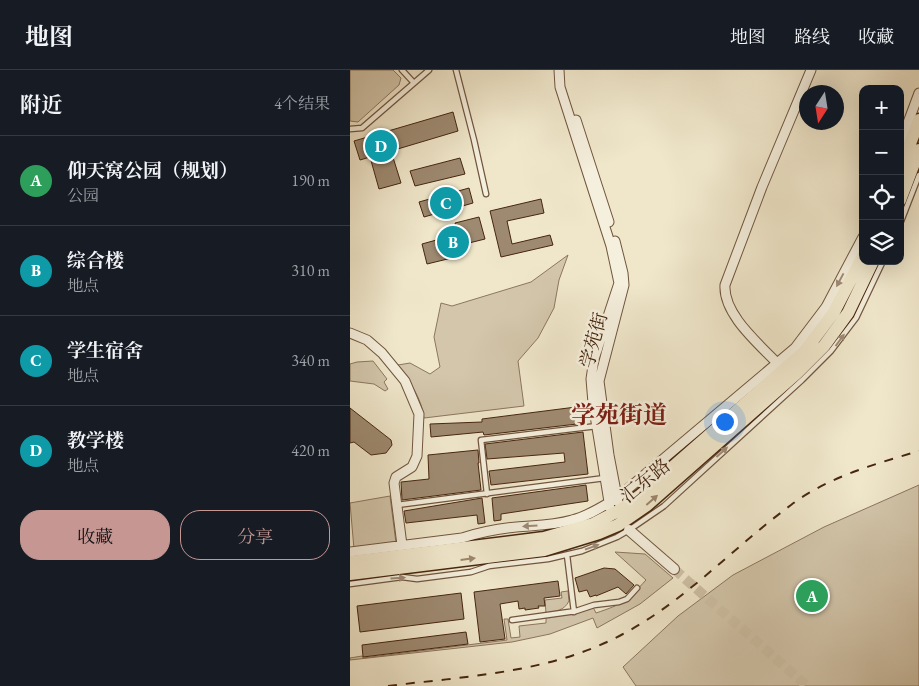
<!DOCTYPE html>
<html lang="zh">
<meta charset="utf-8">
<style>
:root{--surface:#171b24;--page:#20242c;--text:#f1f3f6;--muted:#9ea1a6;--line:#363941;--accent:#c59692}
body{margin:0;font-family:"EB Garamond","Noto Serif SC",serif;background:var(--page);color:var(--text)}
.controls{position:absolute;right:15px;top:15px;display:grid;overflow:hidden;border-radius:10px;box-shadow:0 5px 20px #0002}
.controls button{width:45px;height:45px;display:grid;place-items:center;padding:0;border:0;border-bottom:1px solid var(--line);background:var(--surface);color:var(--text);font:25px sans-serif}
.compass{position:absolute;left:449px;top:15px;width:45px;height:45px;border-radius:50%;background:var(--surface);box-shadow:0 5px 20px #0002;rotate:192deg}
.you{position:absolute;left:374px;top:351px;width:18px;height:18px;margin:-12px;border:4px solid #fff;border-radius:50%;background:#1a73e8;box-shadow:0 0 0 8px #1a73e833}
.badge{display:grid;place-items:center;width:32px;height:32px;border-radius:50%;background:var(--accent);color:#fff;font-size:16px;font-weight:700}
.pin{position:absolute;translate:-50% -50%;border:2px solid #fff;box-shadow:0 1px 5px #0006}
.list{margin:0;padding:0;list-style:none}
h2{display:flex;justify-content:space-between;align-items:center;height:65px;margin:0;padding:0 20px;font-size:21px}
h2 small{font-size:16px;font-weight:400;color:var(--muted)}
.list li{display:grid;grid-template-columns:32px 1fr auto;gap:15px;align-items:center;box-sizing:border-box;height:90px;padding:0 20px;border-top:1px solid var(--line)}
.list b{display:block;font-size:19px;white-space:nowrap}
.list p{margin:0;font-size:16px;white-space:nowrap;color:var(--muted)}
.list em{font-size:16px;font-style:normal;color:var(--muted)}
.actions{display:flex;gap:10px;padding:15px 20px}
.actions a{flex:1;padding:11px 0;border:1px solid var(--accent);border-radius:20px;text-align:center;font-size:18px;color:var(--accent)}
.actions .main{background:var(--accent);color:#111}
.icon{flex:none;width:28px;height:28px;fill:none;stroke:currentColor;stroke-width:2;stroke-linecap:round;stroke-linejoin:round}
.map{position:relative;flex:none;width:569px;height:616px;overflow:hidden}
header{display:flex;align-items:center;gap:30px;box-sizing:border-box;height:70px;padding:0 25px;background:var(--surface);border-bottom:1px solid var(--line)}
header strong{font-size:24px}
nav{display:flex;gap:28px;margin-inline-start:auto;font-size:18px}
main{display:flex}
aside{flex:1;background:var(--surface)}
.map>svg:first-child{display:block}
.green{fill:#d3c6ab;stroke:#8c765d}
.building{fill:#9e8a71;stroke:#46260f}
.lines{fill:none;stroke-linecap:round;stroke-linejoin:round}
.tertiary-tunnel{stroke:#cec0a5;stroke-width:10;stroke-dasharray:10 5;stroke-linecap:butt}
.service-casing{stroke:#70563e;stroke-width:7}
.minor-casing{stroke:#70563e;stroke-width:11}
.tertiary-casing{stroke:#70563e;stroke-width:12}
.primary-casing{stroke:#46260f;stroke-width:15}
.service{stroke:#f5efdd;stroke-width:4.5}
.minor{stroke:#f5efdd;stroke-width:9}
.tertiary{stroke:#f5efdd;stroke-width:10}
.primary{stroke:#f0e7cb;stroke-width:12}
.rail{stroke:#46260f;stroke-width:2;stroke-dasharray:9 9;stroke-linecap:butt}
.oneway{fill:#9e8a76}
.oneway2{fill:#9b866d}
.labels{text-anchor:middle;stroke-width:5;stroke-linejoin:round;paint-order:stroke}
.street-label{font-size:19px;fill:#46260f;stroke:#f5efdd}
.district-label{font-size:24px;font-weight:bold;fill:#7a1f14;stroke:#f5efdd}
</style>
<header>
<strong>地图</strong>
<nav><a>地图</a><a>路线</a><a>收藏</a></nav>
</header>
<main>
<aside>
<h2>附近<small>4个结果</small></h2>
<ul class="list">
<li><span class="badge" style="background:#2e9e5b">A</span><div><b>仰天窝公园（规划）</b><p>公园</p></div><em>190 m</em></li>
<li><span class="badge" style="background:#0f9aa8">B</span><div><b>综合楼</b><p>地点</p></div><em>310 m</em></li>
<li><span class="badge" style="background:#0f9aa8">C</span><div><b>学生宿舍</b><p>地点</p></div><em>340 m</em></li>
<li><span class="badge" style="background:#0f9aa8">D</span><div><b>教学楼</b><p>地点</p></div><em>420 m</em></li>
</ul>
<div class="actions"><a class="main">收藏</a><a>分享</a></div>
</aside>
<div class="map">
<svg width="569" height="616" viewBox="0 0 569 616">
<rect width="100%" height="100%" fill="#f0e7cb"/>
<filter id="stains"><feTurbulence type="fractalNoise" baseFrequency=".004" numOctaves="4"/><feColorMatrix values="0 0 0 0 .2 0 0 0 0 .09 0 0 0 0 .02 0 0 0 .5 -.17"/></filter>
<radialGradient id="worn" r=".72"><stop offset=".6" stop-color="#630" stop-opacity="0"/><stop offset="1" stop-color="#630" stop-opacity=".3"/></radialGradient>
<path class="green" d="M0,0h43l8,8 -2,7 -41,37 -8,-1z
M218,185l-9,25 -5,28 -16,30 -20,23 6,45 -100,12c-2,-19 -15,-38 -26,-53l12,-2 20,11 10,-7 -6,-30 7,-34 11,3 79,-24z
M23,291l14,18 -3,3 4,7 -3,2 -11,-7 -24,-3v-17l7,-2z
M569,415v201h-283l-13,-19 55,-51 55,-41 91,-48z
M40,426l6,47 -42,6 -4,-46z
M265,482l30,2 28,24 -33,26 -43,24 -4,-10 -43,16 -38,8 -162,18v-2l12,-2 1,2 144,-18 -3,-21h4l3,19 9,-1 -1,-11 27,-3v-6l47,-10 3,6c27,-9 31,-12 50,-33z
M218,521l1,10c-5,10 -13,10 -23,12l-1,-13 17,-2 -1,-6z"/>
<path class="building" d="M103,42l5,19 -67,20 10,32 -22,6 -9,-32 -10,3 -6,-19z
M110,88l5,16 -50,12 -5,-15z
M119,118l4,15 -49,14 -5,-15z
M191,129l3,14 -37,8 5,23 38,-9 3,10 -52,12 -11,-46z
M129,147l6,22 -24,6 3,10 -37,9 -5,-20 36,-10 -3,-11z
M226,337l1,17 -93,11 -1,-3 -52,5 -1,-13 52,-2v-3z
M0,338l41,32 1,5 -6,8 -15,2 -17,-13 -4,1z
M233,362l5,42 -97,11 -2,-14 76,-9 -1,-9 -77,6 -2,-15z
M128,380l1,13h-1l3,27 -79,10 -1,-18 28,-3 -1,-24z
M236,415l2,16 -87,13v6l-7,1 -2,-23z
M132,428l3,25 -7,1 -1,-9 -71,8 -2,-12z
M254,498l11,1 19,16 -8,9 -8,-7 -22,9v-1l-6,2 -3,-7 -8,2 -4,-14z
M208,511l2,15 -16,2 1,8h-7l1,2 -14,2v-2l-6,1 -1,-8 -18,3 5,35 -25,3 -6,-50z
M111,523l3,26 -104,13 -3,-26z
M116,562l2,12 -105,13 -1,-12z"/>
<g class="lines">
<path class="tertiary-tunnel" d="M324,499l133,117"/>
<g class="service-casing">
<path id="service" d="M52,0l12,13
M106,0l18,70 12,54
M0,59l12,-1 67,-58
M550,154l19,-49
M137,424l-6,-54 116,-14
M47,435l208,-27
M217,485l7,57
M0,514l52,-7 15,2 54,-7 18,-6 59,-7 34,-8 35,-14 12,-7 35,-24 138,-126 29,-29 25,-33 27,-57
M162,550l64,-9 18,-6 25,-3 8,-3 10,-11"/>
</g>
<g class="minor-casing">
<path id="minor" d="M209,0l1,17 51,159 8,37 -25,76 -3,20 2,24 17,105
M226,50l33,102
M550,74l19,-51
M265,171l8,32 1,12 -25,96 10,74 9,47
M0,263l17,7 15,13 23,28 14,33 -2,42 -5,11 -16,10 -2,6 8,62
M427,293c-19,-20 -54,-49 -52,-78l37,-98 49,-117
M0,482l112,-14c22,-7 46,-11 68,-12 15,-1 28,-2 42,-6 17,-4 31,-14 45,-22l178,-150 31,-41 37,-70"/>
</g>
<g class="tertiary-casing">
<path id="tertiary" d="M279,460l45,39"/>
</g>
<g class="primary-casing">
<path id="primary" d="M550,100l19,-50
M550,130l19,-50
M0,492l194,-24 49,-14 27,-14 22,-16 163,-143 29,-39 29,-56
M0,504l194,-24 55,-17 19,-8 29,-20 150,-132 27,-27 24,-33 25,-52"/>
</g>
<use href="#service" class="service"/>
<use href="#minor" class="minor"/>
<use href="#tertiary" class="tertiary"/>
<use href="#primary" class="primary"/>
<path class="rail" d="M38,616c80,-10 163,-13 235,-52 62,-33 111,-87 168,-129 37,-28 84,-41 128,-54"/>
</g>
<defs><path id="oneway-solid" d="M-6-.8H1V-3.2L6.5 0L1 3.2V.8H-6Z" transform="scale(1.25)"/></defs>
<g class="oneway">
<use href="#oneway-solid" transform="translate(490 210) rotate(118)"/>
<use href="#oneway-solid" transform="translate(490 270) rotate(-54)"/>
<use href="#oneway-solid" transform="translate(372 382) rotate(-42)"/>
<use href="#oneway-solid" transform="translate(180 456) rotate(176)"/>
<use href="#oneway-solid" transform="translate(242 477) rotate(-20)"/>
<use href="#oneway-solid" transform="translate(48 508) rotate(-3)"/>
</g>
<g class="oneway2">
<use href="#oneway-solid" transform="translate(302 430) rotate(-41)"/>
<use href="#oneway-solid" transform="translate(118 489) rotate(-7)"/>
</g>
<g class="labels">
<g class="street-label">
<text transform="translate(243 270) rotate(-75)" y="7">学苑街</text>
<text transform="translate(295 410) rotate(-39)" y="7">汇东路</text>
</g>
<g class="district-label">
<text x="269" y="353">学苑街道</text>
</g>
</g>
<rect width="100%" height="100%" filter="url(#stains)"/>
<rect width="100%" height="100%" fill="url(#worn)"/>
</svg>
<div class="controls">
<button>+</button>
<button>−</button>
<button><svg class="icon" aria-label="locate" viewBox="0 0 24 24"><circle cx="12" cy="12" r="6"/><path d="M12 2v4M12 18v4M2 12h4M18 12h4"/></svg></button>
<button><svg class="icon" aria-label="layers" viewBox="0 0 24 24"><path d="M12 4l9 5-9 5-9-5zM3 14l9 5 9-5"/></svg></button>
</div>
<svg class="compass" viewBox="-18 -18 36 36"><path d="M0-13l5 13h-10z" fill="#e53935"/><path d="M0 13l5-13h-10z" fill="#9ea1a6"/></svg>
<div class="you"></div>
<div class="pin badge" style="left:462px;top:526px;background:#2e9e5b">A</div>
<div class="pin badge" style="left:103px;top:172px;background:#0f9aa8">B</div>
<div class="pin badge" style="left:96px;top:133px;background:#0f9aa8">C</div>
<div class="pin badge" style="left:31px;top:76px;background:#0f9aa8">D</div>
</div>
</main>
